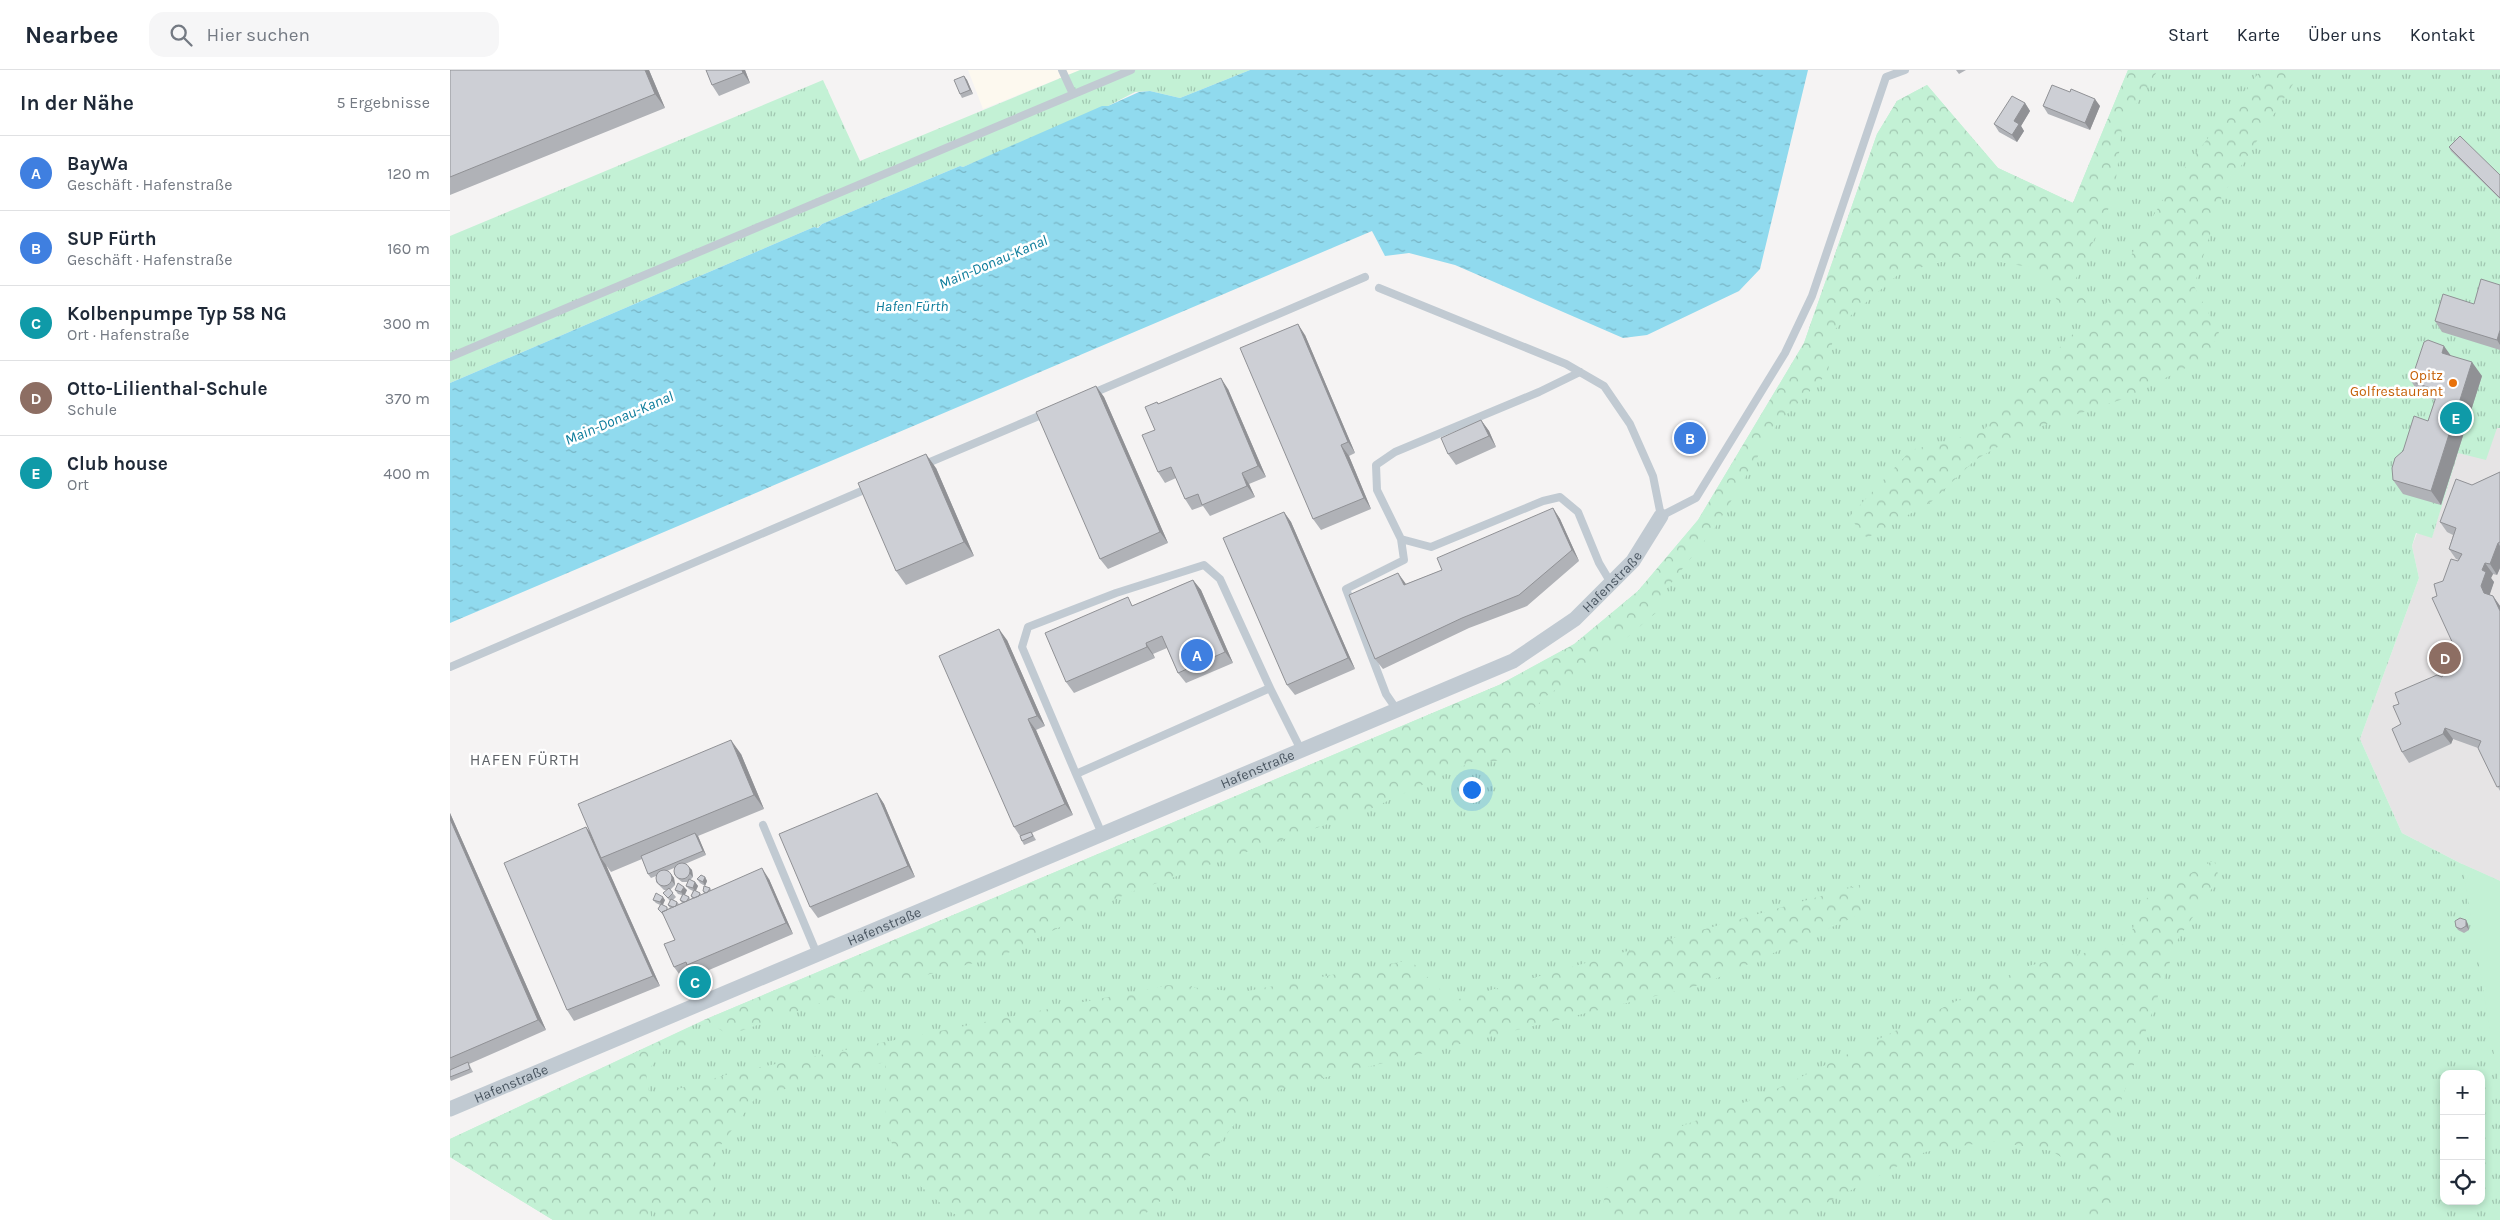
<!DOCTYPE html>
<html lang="de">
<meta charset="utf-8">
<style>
:root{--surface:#fff;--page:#f6f6f7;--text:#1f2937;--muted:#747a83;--line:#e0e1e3;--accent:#1a73e8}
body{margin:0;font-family:Karla,sans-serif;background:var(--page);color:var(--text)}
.controls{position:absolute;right:15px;bottom:15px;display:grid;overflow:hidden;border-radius:10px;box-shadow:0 2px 8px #0003}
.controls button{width:45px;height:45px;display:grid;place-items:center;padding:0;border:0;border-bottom:1px solid var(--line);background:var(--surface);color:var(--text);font:25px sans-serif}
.you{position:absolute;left:1021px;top:719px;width:18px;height:18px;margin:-12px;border:4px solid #fff;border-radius:50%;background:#1a73e8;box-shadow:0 0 0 8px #1a73e833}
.badge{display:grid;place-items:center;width:32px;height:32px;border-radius:50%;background:var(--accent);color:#fff;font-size:16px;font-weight:700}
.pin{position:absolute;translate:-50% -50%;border:2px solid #fff;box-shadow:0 1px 5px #0006}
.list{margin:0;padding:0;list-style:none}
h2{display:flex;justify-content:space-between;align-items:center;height:65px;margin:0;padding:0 20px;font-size:21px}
h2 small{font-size:16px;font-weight:400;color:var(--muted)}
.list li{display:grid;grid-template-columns:32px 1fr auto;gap:15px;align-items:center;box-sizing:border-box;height:75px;padding:0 20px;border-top:1px solid var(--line)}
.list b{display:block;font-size:19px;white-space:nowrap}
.list p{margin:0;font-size:16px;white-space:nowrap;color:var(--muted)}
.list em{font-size:16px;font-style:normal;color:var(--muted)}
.icon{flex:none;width:28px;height:28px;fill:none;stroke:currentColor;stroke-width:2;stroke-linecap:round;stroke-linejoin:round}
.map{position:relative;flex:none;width:2050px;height:1150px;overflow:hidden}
header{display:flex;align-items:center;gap:30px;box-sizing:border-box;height:70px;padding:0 25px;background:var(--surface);border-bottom:1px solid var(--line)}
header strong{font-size:24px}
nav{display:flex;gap:28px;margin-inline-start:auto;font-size:18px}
.search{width:350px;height:45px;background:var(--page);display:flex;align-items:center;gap:12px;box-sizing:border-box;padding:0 18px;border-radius:15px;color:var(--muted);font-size:19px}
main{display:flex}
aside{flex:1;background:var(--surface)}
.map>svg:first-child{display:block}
.commercial{fill:#fdf9ef}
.education{fill:#e6e4e5}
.grass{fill:url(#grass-tufts);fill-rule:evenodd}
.forest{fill:url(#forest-crowns)}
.pitch{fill:#c3f1d5}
.water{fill:url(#water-ripples)}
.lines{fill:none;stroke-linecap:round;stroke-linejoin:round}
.service{stroke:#c1cad2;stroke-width:8}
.minor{stroke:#c1cad2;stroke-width:15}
.wall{fill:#b0b2b7;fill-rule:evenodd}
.shaded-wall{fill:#909195}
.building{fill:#cdcfd5;stroke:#909195}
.food-dot{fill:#e8710a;stroke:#fff;stroke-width:2}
.labels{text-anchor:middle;stroke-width:5;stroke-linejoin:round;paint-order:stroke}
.food-label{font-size:14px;fill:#c56008;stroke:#fff;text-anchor:end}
.street-label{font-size:14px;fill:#4a5661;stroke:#fff}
.water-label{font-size:15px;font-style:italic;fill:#0c7c9b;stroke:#fff}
.quarter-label{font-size:16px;letter-spacing:1px;fill:#5f6368;stroke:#fff}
</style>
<header>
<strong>Nearbee</strong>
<div class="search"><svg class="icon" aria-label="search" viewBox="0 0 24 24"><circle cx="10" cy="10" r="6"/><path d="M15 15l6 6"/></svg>Hier suchen</div>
<nav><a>Start</a><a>Karte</a><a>Über uns</a><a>Kontakt</a></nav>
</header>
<main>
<aside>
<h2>In der Nähe<small>5 Ergebnisse</small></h2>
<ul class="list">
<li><span class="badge" style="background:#3f7fe0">A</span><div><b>BayWa</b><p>Geschäft · Hafenstraße</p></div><em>120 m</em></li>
<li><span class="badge" style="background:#3f7fe0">B</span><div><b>SUP Fürth</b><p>Geschäft · Hafenstraße</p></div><em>160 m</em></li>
<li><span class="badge" style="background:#0f9aa8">C</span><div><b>Kolbenpumpe Typ 58 NG</b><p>Ort · Hafenstraße</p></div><em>300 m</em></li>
<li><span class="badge" style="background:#8d6e63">D</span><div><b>Otto-Lilienthal-Schule</b><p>Schule</p></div><em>370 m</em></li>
<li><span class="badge" style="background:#0f9aa8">E</span><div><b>Club house</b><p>Ort</p></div><em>400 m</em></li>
</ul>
</aside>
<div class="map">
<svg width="2050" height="1150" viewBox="0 0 2050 1150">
<defs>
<pattern id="grass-tufts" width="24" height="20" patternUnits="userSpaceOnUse" patternTransform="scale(1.25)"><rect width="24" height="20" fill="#c3f1d5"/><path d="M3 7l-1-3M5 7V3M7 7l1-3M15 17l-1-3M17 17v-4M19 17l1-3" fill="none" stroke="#a0c6b0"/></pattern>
<pattern id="forest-crowns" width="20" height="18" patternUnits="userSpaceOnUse" patternTransform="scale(1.25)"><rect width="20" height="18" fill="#c3f1d5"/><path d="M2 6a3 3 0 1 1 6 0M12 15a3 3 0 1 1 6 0" fill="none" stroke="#a0c6b0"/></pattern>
<pattern id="water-ripples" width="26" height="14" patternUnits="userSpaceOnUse" patternTransform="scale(1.25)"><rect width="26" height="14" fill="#90daee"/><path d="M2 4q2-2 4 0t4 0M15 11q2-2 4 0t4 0" fill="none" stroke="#78b4c4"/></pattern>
</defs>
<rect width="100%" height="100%" fill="#f5f3f3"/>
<path class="commercial" d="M518,0h112l-97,39z"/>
<path class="education" d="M2047,357l3,1v453l-38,-17 -60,-31 -42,-94 59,-161 -7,-32 5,-13 15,4 26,-85z"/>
<path class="grass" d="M630,0h170l-70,28 -30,-7 -15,1 -27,14 -145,61 -3,-1 -138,58 -5,4 -3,-1 -364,156v-147l373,-156 37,81z
M1678,0h372v358h-3l-11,32 -28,-7 -26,85 -16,-5 -4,13 7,32 -59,161 42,94 60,31 38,17v339h-1947l-103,-63v-18l254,-119 795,-335 75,-41 64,-53 60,-71 106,-177 73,-209 20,-33 30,-16 71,83 75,35zM1994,1004h37v127h-37z"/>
<path class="forest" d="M1678,0h30l-36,57 -8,70 -42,90 17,17 -11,7 -19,-8 -10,-15 -20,-21 -65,-11 -64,17 -66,57 -6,43 -50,50 -62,103 -51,65 -7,20 -47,40 -66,46 -13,14 -2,27 -23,23h-33l-106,49 -240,83 -126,63 -164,41 -109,38 -25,-15 795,-335 76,-41 63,-53 60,-71 106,-177 73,-209 20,-33 30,-16 71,83 75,35z
M1811,0h41l-80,126 -28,90 25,47 -12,24 -78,40 -105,35 -49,28 -44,42 -64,36 -18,-21 62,-67 72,-18 12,-18 79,-81 22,-10 47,-90 30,-50z
M1764,790l5,18 -41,61 -65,185 -1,96h-29l8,-43 -39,-26 -60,-10 -67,11 -120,62 -16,6h-190l9,-36 58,-52 100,-38 262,-128 100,-23 14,-42z
M1410,815l1,29 -157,70 -418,103 -36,17 -49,63 -63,53h-167l-19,-7 -47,-40 -19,-43 -1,-68 -129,35 -44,60v63h-40l-22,-10 2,10h-99l-103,-63v-18l240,-112 -5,21 -20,1 -19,24 4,24 86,-25 432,-87 74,7 168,-32 42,41z"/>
<path class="pitch" d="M2012,794l38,17v209z"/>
<path class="water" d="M800,0h558l-48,199 -21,22 -92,44 -24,3 -168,-73 -46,-12 -24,3 -13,-25 -922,392v-240l364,-156 4,1 4,-4 138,-58 3,1 139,-61h6l31,-14 11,-1 30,7z"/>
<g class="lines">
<path class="service" d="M612,0l11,24
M929,218l187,76 38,22 26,38 23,52 8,40 35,-18 89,-145 27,-57 74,-219 19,-7
M0,287l681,-287
M1130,302l-41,20 -144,60 -19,13 1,25 24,49 30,8 112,-46 17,-4 18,15 21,51 12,20
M641,324l274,-117
M473,395l123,-52
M0,597l421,-180
M947,640l-11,-16 -40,-105 58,-29 -3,-21
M626,704l-54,-127 6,-20 88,-34 88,-28 16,14 50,109
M313,755l54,129
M652,764l-26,-60 194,-86 31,62"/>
<path class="minor" id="s1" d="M0,1039l1063,-448 62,-42 58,-58 28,-45"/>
</g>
<path class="wall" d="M0,0h199l16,38 -215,87z
M256,0h39l5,13 -31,13 -7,-11z
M1506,0h10l-7,4z
M514,6l3,4 6,14 -11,4 -2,-4z
M1620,22l30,14 -10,24 -42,-16 -5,-8z
M1575,33l5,8 -9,15 3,5 -7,11 -18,-10 -5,-8z
M1999,77l51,28v24l-49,-48z
M2050,215v65l-58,-18 -7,-11 39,-17z
M855,265l50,118 -6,3 22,53 -50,21 -8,-11z
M2001,286l31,20 -41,129 -38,-11 -10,-14 10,-29 25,-30 7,-21 -14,-4 -10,-15z
M646,316l8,11 64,146 -60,26 -8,-10z
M778,319l38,88 -17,7 6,13 -45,19 -7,-10 -11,4 -7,-11 -9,-21 -11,5 -7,-11 -3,-42 2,-28 2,2z
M1031,350l8,11 7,16 -40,18 -8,-11z
M486,398l38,88 -68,29 -10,-14z
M2050,402v96l-3,7 -4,-1 -2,4 3,4 -5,13 4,1 7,10v185l-22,-43 -25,-9 -2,5 -42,19 -7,-11 -1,-28 -2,-20 43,-27 12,-31 -17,-50 6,-15 16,-21 -3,-1 -7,-10 4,-14 -6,-3 -7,-10 32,-37z
M1103,438l7,11 19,42 -52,45 -58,22 -86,41 -8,-10 31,-75 36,-14z
M834,442l7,10 64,147 -60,26 -8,-10z
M743,510l8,10 32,73 -47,20 -8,-10 -11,-25 -14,6 2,4 -81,35 -8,-11 68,-77z
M557,570l38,86 -9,4 37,85 -41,18 4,7 -12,5 -2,-4 -2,-5 -6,-9z
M291,684l23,55 -66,27 8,19 -21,9 4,3 3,3 1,7 -3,3 5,2 3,4 -2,5 4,2 1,2 3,-2 -1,-2 7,-3 1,2 58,-11 24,55 -98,42 -3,-3 -10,5 -8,-11 1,-27 -11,-24 -6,-7 2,-4 -4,-2 -3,-3h12l-2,5 5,4 2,-1 -2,-3 2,-4 -7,-8 4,-3h-3l-8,-8v-6l-5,2 -3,-4 -6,-15 -31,13 -5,-7 54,121 -86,35 -7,-11 19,-183 5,7zM224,798v6l3,4 5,4h6l-2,4 3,3 4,2 -2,5 1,2 -2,1 -1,-2 -4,-2 2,-5h-12l3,4 4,1 -2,5 2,3 -3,1 -2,-2 -4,-2 3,-3 -6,-7 5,-5 -1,-7 -3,-4 -4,-3z
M427,723l7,11 31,73 -97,41 -8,-11z
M0,743l96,217 -77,34 4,8 -22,9 -1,-2z
M255,807l2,4 -2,5 -5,-3 -3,-4z
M2018,854l1,6 -5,3 -6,-3 -2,-3z"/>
<path class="shaded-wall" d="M195,0h4l16,38 -10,-14z
M292,0h3l5,13 -7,-10z
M514,6l3,4 6,14 -3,-4z
M1645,29l5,7 -10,24 -5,-7z
M1575,33l5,8 -9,15 3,5 -7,11 -5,-7 2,-14z
M848,254l7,11 50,118 -7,-11z
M2050,260v15l-3,-5z
M1994,276l10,14 -12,-7z
M2022,292l10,14 -41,129 -10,-14z
M771,308l7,11 38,88 -8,-11z
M646,316l8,11 64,146 -8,-11z
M1031,350l8,11 7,16 -7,-11z
M891,375l8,11 22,53 -7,-11z
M476,384l10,14 38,88 -10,-14z
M792,403l7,11 6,13 -8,-11z
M1103,438l7,11 19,42 -7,-11z
M834,442l7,10 64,147 -7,-11z
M2048,473l2,3v22l-3,7 -7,-11z
M2035,493l8,11 -2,4 3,4 -5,15 -5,-4 -3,-7 1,-16z
M948,503l8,11 5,12 -7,-11z
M743,510l8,10 32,73 -8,-11z
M2043,526l7,10v5z
M549,559l8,11 38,86 -8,-10z
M696,573l7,11 2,4 -8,-11z
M578,649l8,11 37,85 -8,-11z
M1995,658l8,11 -2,5 -8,-10z
M281,670l10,14 23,55 -10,-14z
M427,723l7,11 31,73 -7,-11z
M0,743l96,217 -8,-10 -88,-201z
M136,757l8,11 7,20 5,7 54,121 -7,-10z
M245,763l3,3 8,19 -3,-4z
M239,797l3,3 1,7 -3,-3z
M312,798l7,11 24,55 -7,-11z
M221,804l3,4 1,7 -3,-4z
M255,807l2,4 -2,5 -2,-4z
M245,812l3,4 -3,6 -2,-4z
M234,817l3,3 -3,6 -3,-4z
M213,827l2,3 -3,6 -2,-4z
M2016,850l2,4 1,6 -3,-4z"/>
<path class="building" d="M0,0h195l10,24 -205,83z
M256,0h36l1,3 -31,12z
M514,6l6,14 -10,4 -6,-14z
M1602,15l18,7 1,-3 24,10 -10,24 -42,-17z
M1562,26l13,7 -11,18 5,3 -7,11 -18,-11z
M2010,66l40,39v23l-51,-51z
M2031,209l19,6v45l-3,10 -62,-19 8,-27 31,10z
M848,254l50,118 -7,3 23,53 -51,21 -73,-171z
M1978,270l16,6 -2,7 30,9 -41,129 -38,-11 -1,-12 3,-10 8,-7 11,-35 14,5 10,-30 -27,-10 13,-39z
M771,308l37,88 -16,7 5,13 -45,19 -4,-11 -13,5 -14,-32 -13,5 -16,-37 13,-5 -10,-23 12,-5 1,2z
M646,316l64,146 -60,27 -64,-147z
M1031,350l8,16 -41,18 -7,-16z
M476,384l38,88 -68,29 -38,-88z
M2050,402v70l-2,1 -8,21 -5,-1 -3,7 4,2 -5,14 3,7 9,3 7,15v175l-3,1 -19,-39 3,-7 -36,-13 -2,6 -41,18 -10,-23 9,-5 -8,-18 6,-2 -4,-11 42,-18 5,2 12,-31 -22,-48 5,-2 -3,-12 9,-3 8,-22 7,2 4,-7 -13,-5 7,-21 -16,-6 16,-43 16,6z
M1103,438l19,42 -53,45 -57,23 -87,41 -26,-64 49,-22 6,12 38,-15 -5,-12z
M834,442l64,146 -61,27 -64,-147z
M743,510l32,72 -47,21 -16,-37 -16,7 1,4 -81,35 -21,-49 83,-36 4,9z
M549,559l38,87 -9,3 37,85 -51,23 -75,-171z
M281,670l23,55 -153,63 -23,-54z
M427,723l31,73 -98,41 -31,-73z
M0,749l88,201 -88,38z
M136,757l67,149 -86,34 -63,-147z
M581,762l2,4 -11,5 -2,-5z
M245,763l8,18 -55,23 -7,-18z
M224 801a8 8 0 1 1 16 0a8 8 0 1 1-16 0Z
M312,798l24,55 -99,42 -1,-3 -12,5 -10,-23 11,-4 -13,-28z
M206 808a8 8 0 1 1 16 0a8 8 0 1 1-16 0Z
M251,805l4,2 -2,5 -6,-3z
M239,809l6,3 -2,6 -7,-2z
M228,813l6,4 -3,5 -6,-2z
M254,816l6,2 -2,4 -2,1 -3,-2z
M219,818l4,5 -5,5 -5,-5z
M244,820l6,3 -1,3 -5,2 -3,-2z
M206,823l7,4 -3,5 -7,-2z
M233,824l6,3 -2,4 -3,1 -4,-2z
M221,829l6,3 -1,4 -3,1 -5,-2z
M211,834l6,3v3l-5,2v1l-4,-4z
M2010,848l6,2v6l-5,3 -5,-2 -1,-6z
M18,992l2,7 -20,8v-7z"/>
<circle class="food-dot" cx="2003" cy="313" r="5"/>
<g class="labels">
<g class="food-label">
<text x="1993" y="310">Opitz<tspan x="1993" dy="16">Golfrestaurant</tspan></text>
</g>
<g class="street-label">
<text dy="5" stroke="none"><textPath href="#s1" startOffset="1281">Hafenstraße</textPath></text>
<text dy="5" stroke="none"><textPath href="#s1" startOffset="876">Hafenstraße</textPath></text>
<text dy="5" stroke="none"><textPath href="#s1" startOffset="471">Hafenstraße</textPath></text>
<text dy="5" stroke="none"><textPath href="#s1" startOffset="66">Hafenstraße</textPath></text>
</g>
<g class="water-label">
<text transform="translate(543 192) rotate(-23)" y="5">Main-Donau-Kanal</text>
<text x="462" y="241">Hafen Fürth</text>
<text transform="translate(169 348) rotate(-23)" y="5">Main-Donau-Kanal</text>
</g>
<g class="quarter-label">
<text x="75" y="695">HAFEN FÜRTH</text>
</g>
</g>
</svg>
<div class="controls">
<button>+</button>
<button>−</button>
<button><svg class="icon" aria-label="locate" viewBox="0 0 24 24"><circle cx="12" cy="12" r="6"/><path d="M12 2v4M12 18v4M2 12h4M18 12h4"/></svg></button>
</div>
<div class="you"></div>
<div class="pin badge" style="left:747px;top:585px;background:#3f7fe0">A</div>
<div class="pin badge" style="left:1240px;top:368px;background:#3f7fe0">B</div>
<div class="pin badge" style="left:245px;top:912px;background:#0f9aa8">C</div>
<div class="pin badge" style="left:1995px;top:588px;background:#8d6e63">D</div>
<div class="pin badge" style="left:2006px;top:348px;background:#0f9aa8">E</div>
</div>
</main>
